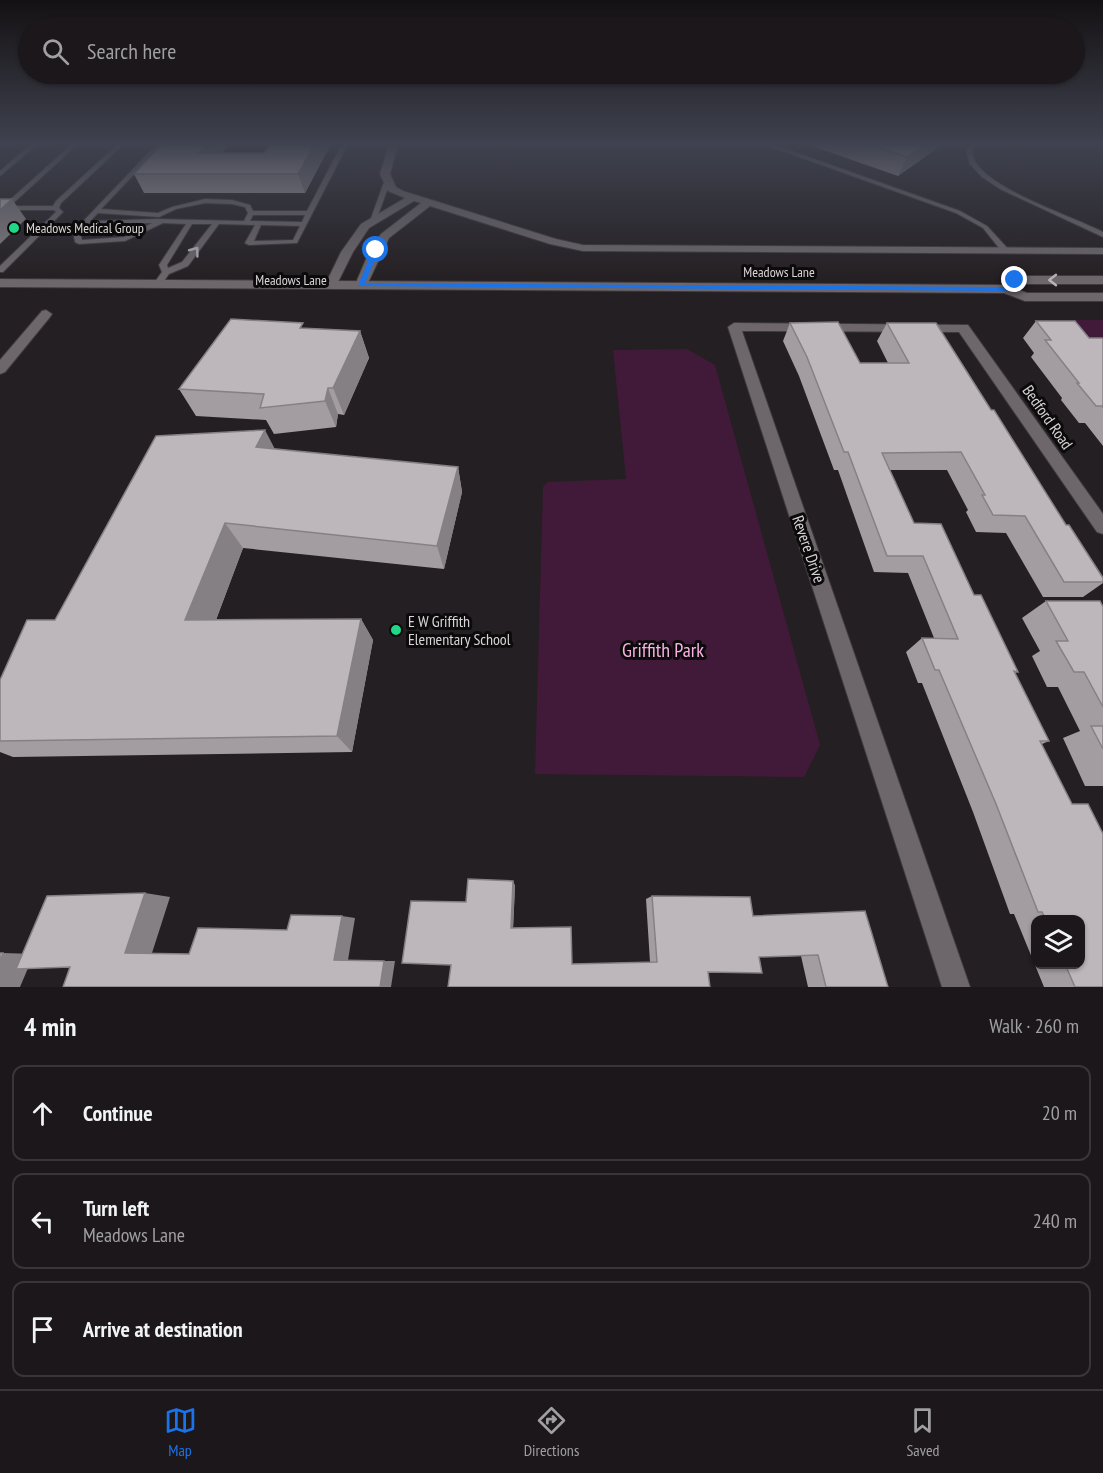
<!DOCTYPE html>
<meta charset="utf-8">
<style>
:root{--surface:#1b171a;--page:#282427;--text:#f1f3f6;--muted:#a09fa2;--line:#393639;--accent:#1a73e8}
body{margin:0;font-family:"PT Sans Narrow",sans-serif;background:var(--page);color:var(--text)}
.controls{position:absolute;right:18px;bottom:18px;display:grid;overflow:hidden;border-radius:12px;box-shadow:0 2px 4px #0004}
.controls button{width:54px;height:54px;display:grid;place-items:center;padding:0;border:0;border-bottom:2px solid var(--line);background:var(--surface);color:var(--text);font:30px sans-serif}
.stop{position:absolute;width:18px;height:18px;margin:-14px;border:4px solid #1a73e8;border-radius:50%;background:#fff}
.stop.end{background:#1a73e8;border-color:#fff;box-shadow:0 2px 6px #0008}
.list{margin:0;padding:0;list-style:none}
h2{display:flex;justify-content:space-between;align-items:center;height:78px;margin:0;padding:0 24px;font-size:26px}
h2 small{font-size:20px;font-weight:400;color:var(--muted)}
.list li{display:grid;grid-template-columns:39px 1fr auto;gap:18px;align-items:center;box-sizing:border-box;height:96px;margin:0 12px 12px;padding:0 12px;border:2px solid var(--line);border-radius:12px}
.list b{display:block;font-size:22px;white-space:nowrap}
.list p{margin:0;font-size:20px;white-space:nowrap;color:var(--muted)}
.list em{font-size:20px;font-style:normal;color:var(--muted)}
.icon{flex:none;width:33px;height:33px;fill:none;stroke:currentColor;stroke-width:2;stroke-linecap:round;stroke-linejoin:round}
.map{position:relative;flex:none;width:1103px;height:987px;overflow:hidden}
.search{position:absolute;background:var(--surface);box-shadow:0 2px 4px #0004;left:18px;right:18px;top:18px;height:66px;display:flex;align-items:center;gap:15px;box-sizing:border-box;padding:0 21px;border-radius:33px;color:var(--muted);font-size:22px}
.sheet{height:402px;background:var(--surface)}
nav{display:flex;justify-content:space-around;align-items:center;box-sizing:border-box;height:84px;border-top:2px solid var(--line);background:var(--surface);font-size:16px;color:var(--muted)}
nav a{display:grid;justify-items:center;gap:3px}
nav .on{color:var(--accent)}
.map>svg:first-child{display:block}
.green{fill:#421a39}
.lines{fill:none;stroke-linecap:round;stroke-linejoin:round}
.service-casing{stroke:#3e3a3d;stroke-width:2}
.minor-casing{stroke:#3e3a3d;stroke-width:2}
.tertiary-casing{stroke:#3e3a3d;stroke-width:2}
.service{fill:#6d676b;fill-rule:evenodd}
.minor{fill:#6d676b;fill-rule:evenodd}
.tertiary{fill:#6d676b;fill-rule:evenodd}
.wall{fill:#a39da1;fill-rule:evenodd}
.shaded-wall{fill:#848083}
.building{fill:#bdb7bb;stroke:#848083;stroke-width:1.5}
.oneway{stroke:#b8b4b7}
.route{fill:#1a73e8}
.poi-dot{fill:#1fd887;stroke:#0c0a0b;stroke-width:2}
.labels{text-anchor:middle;stroke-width:6;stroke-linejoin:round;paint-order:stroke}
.far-poi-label{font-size:14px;fill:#d8d5d7;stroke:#0c0a0b;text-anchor:start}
.far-street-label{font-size:14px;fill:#d8d5d7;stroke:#0c0a0b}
.street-label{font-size:16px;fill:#d8d5d7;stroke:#0c0a0b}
.poi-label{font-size:16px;fill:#d8d5d7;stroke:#0c0a0b;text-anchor:start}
.near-park-label{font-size:20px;fill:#f9b0e5;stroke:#0c0a0b}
</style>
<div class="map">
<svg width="1103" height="987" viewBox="0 0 1103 987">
<rect width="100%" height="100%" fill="#241f22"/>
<path class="green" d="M1073,320h30v33z
M687,349l28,16 105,380 -16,32 -269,-3 8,-287 5,-5 78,-3 -13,-129z"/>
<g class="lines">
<g class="service-casing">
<path id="service" d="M31,144h7l-38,32v-5z
M72,144h6l-68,62h43l3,-5 62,-57h6l-63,59 -2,5 4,4 -60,60h-3v-6l56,-54 -2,-2h-50l-3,-2z
M157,144h6l-62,65 57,4 14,-6 33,-8 27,1 18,5 3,6h54l35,-67h6l-51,99 -48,2 -4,-2 10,-18 -36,-1 -31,42 -19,8 -8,11h-3l-4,-2 8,-11 -3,-7 27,-41 -23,-1 -38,18 -46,3 -4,-2 -2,-10zM205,203l27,1 13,3 3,6 -4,8 -87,-2 -67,2 8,-8 61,4 17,-8zM253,215h52l-3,7 -52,-1zM152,223l-28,14 -42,3 -2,-8 6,-7zM192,224h20l-30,38 -14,6 -1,-3zM261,225l39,1 -7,14 -39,1z
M763,144h9l188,67 27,15 23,25 -7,2 -20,-25 -27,-15z
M972,144h6l-6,6c1,5 2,10 4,13 20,29 95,53 127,69v5l-103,-48 -18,-12 -12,-13 -4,-14z
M387,180l3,2 -14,39 -5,1 -1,-1 14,-39z"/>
</g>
<g class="minor-casing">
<path id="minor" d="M389,144h9l-8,30 6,13 7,4 153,48 27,6 520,3v6l-520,-3 -33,-7 -120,-38 -41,32 -22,47 -2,3h-8l-2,-3 15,-35 11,-16 40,-31 -7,-2 -45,27 -16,24 -18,36h-8l-2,-3 16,-33 20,-28 44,-26 -17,-7 -8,-17z
M46,310l6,4 -2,3 -45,55 -5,2v-14l42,-49z
M734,323l234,2 135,189v20l-6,-2 -138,-200 -217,-1 228,656h-28l-214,-660z"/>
</g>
<g class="tertiary-casing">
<path id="tertiary" d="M1015,276h88v8h-85l-4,4 13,5h76v8h-78l-21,-8 -1004,-6v-8l1003,6z"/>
</g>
<use href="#service" class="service"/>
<use href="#minor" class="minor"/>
<use href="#tertiary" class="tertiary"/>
</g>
<path class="wall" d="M162,144h67l-7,9h42l6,-9h61l-26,49h-161l-10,-19z
M806,144h137l-45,32z
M1036,321l53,17 14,1v107l-18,-23h-6l-18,-23 1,-2 -31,-41 3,-4 -11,-15z
M790,323l70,40h28l-11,-22 10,-18 104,87 75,115 37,53v5l-20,14h-40l-37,-64 -30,-1 -10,-20 2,-2 -21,-40h-57l24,53 60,72 44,77 -3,1 34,68 -7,3 61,243h-59l-30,-73h-4l-37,-102 -51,-129h-4l-12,-31 16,-14h12l-26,-65 -34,-1 -36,-102h-4l-35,-94 -16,-35zM1035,920h45v44h-45z
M305,328l55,3 9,27 -25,57 -6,-1 -2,13 -62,7 -8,-14 -70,-4 -17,-27z
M275,449l183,18 4,25 -18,77 -201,-21 -27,72 145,-1 12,21 -21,112 -339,5 -13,-5v-72z
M1046,601l57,6v179h-18l-22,-48 17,-7 -22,-44h-11l-15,-31 8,-5 -18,-33z
M513,881l2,5 -2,42 59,36 78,-2 -4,-63 6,-3 101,20 135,71h-80l-7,-31 -42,1 3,16 -311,-8 15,-63z"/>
<path class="shaded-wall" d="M207,144h22l-21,28 -9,-19z
M315,144h16l-26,49 -7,-19z
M926,144h17l-45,32 9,-19z
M12,199l14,20 -26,25v-39z
M360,331l9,27 -25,57 -11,-27z
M328,388l10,26 -2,13 -11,-26z
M265,430l14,27 -23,-10z
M458,467l4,25 -18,77 -7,-23z
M225,523l18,25 -35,93 -23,-21z
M361,619l12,21 -21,112 -15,-16z
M513,881l2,5 -2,44 -2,-2z
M145,893l25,4 -18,56h-27z
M342,916l13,2 -7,42h-14z
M3,953l31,1 -14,33h-20v-26z
M384,961h11l-4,26h-11z"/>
<path class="building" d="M162,144h45l-8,9h65l6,-9h45l-17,30h-164z
M867,144h59l-19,13z
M0,199h12l-12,11z
M231,319l72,4 -3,5 60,3 -27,57h-5l-3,13 -65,7 4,-14 -85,-5z
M1036,321h39l14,17h13l1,1v69l-1,-2h-6l-19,-23h2l-34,-43h6z
M838,322l22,41h49l-22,-40h49l55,87h3l72,115h3l34,53v4h-39l-39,-66 -32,-1 -11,-20h3l-24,-43 -79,1 32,70 27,1 33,71h7l37,77 -4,-1 35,70h-9l32,63h16l15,30v153h-28l-10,-23h15v-44h-34l-4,-8h-4l-42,-108 -57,-134h-4l-13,-32 36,1 -35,-83h-36l-39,-104h-4l-37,-95 -17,-34z
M265,430l-9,17 202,20 -21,79 -212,-23 -40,97 176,-1 -24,117 -337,5v-61l27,-60h28l101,-184z
M1046,601h54l3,6v100l-19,-35h-10l-18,-31h12z
M1091,726h12v23z
M468,879l45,2 -2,47 60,-1 1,37 85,-2 -5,-66 98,1 3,19 112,-5 23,76h-62l-8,-32 -59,2 3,16 -54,-1 2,15h-262l3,-22 -49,-2 9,-62 55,1z
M145,893l-20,60 64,1 9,-26 89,2 4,-15 51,1 -8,44 50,1 -4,26h-317l7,-20 -54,2 31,-73z
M0,953h3l-3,8z"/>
<defs><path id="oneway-chevron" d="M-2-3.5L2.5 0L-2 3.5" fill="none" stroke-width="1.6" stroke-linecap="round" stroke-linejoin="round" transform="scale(1.5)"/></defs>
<g class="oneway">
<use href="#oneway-chevron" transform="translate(195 251) rotate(-53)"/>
<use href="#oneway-chevron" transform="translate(1053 280) rotate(-180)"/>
</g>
<linearGradient id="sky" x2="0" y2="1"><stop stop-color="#141113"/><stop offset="0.51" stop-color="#3f424f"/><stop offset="1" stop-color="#3f424f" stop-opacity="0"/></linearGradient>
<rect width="1103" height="282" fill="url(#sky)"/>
<path class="route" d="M373,249l6,1 -14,33 639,4 8,-9 6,2 -12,11 -648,-5z"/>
<g class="poi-dot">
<circle cx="14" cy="228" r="6"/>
<circle cx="396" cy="630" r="6"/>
</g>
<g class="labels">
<g class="far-poi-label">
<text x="26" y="233">Meadows Medical Group</text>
</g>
<g class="far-street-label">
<text x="779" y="277">Meadows Lane</text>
<text x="291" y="285">Meadows Lane</text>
</g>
<g class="street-label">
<text transform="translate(1048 417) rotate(55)" y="6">Bedford Road</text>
<text transform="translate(809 549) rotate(71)" y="6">Revere Drive</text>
</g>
<g class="poi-label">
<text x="408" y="627">E W Griffith<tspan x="408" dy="18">Elementary School</tspan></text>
</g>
<g class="near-park-label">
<text x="663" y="657">Griffith Park</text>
</g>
</g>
</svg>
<div class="controls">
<button><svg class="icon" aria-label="layers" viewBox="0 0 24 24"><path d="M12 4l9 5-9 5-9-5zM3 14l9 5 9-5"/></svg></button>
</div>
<div class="stop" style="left:376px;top:250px"></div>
<div class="stop end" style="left:1015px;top:280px"></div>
<div class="search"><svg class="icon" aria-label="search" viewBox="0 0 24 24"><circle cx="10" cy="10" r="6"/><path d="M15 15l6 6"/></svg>Search here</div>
</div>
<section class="sheet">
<h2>4 min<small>Walk · 260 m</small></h2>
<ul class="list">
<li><svg class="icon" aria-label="ahead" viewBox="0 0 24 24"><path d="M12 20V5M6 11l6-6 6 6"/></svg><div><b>Continue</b></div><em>20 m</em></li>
<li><svg class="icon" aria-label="left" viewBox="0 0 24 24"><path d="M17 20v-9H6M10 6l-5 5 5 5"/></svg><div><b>Turn left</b><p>Meadows Lane</p></div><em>240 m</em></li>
<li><svg class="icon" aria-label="arrive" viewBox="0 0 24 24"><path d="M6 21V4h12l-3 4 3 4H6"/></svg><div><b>Arrive at destination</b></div></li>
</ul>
</section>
<nav>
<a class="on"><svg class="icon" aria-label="map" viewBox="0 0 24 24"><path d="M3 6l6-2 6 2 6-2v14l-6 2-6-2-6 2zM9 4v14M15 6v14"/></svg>Map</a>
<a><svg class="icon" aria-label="directions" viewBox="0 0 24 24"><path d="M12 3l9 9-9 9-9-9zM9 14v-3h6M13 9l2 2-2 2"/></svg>Directions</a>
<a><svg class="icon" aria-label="saved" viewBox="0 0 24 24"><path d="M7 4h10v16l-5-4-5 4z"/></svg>Saved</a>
</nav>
